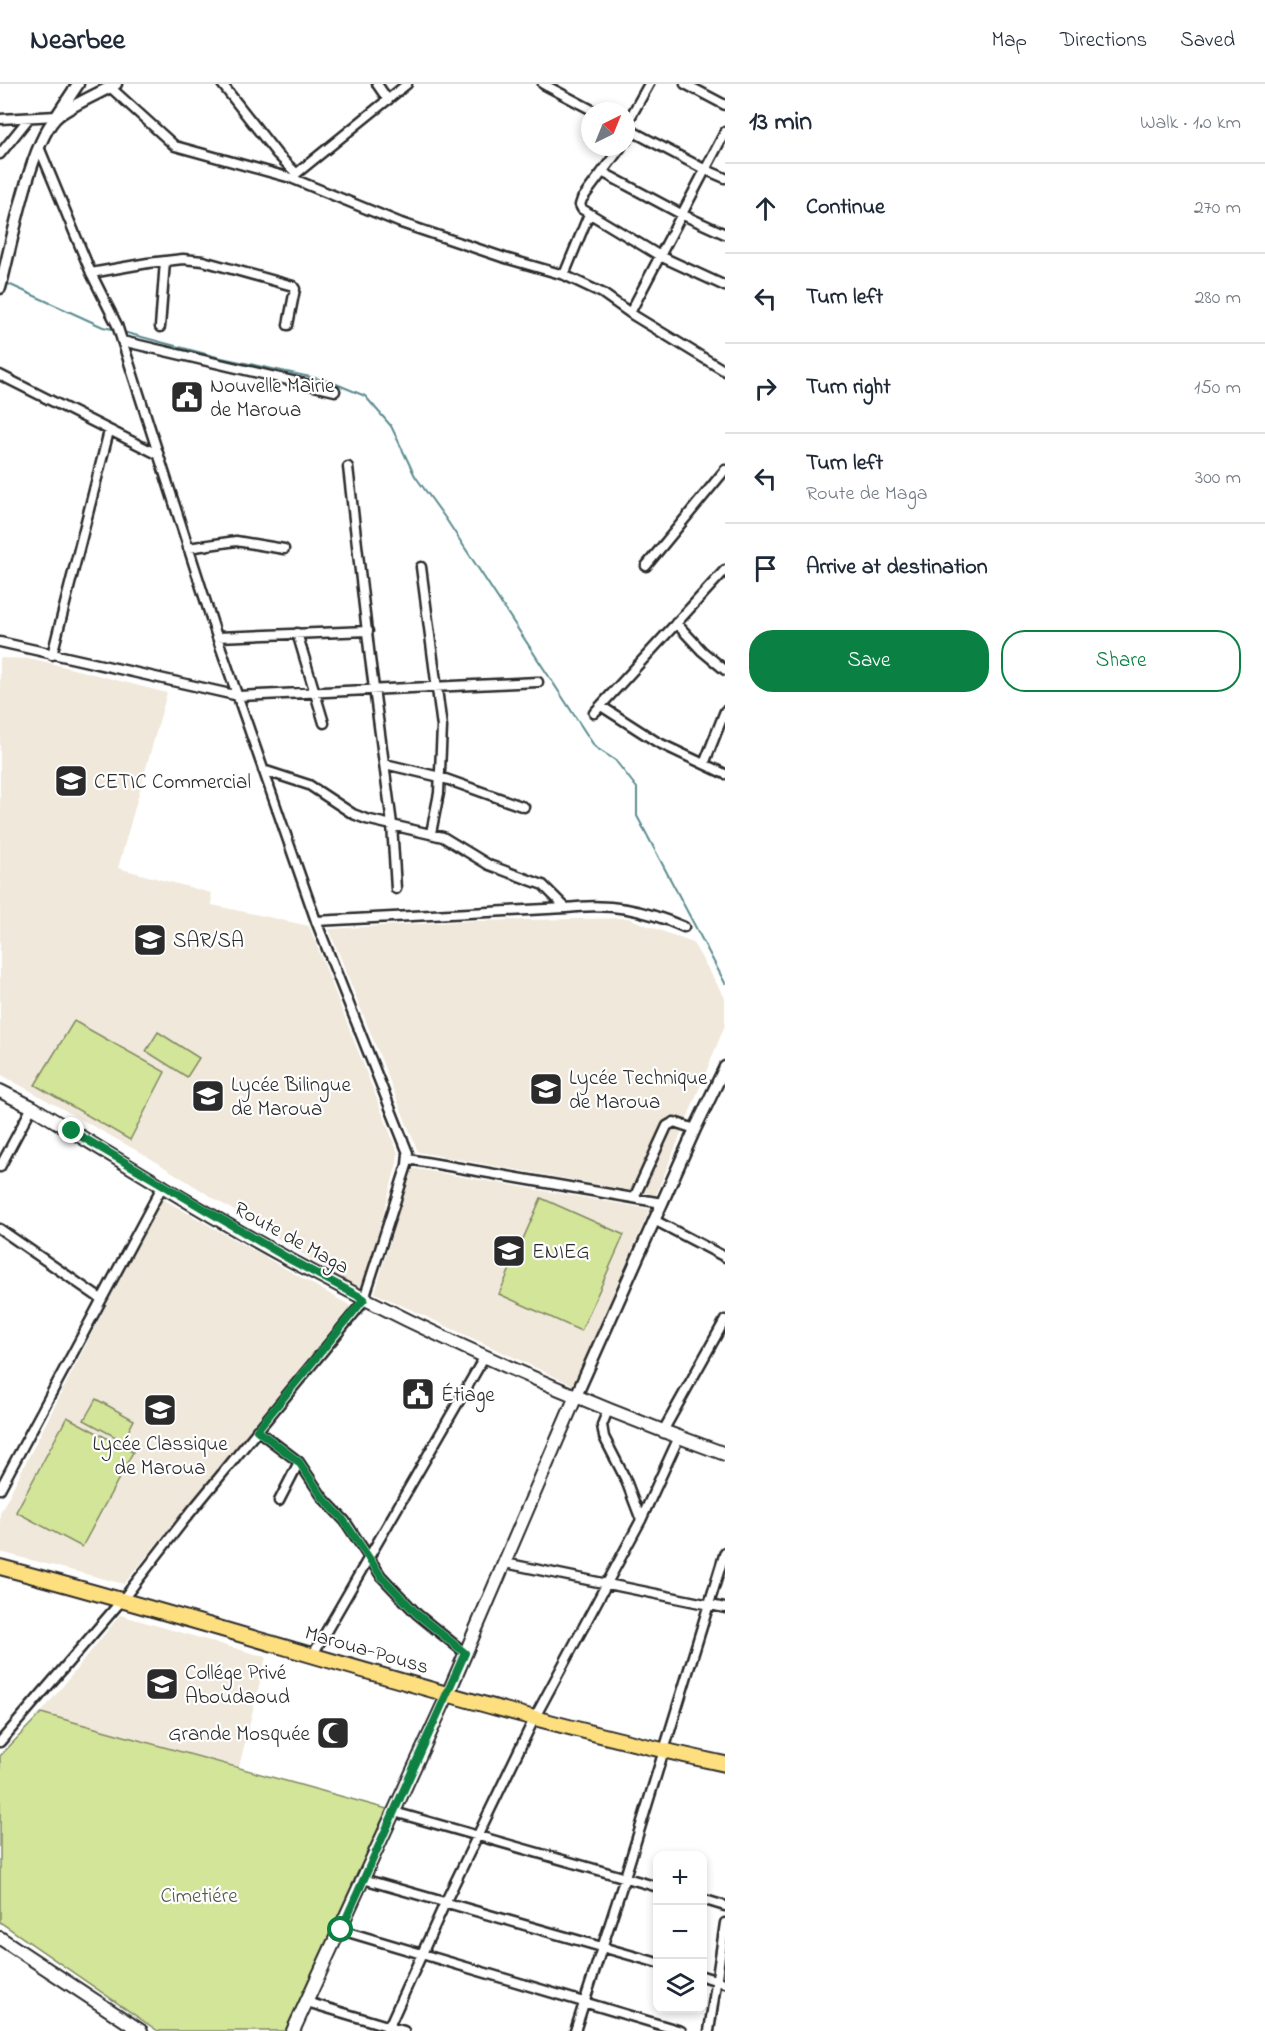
<!DOCTYPE html>
<meta charset="utf-8">
<style>
:root{--surface:#fff;--page:#f6f6f7;--text:#1f2937;--muted:#747a83;--line:#e0e1e3;--accent:#0b8043}
body{margin:0;font-family:"Indie Flower",sans-serif;background:var(--page);color:var(--text)}
.controls{position:absolute;right:18px;bottom:18px;display:grid;overflow:hidden;border-radius:12px;box-shadow:0 3px 9px #0003}
.controls button{width:54px;height:54px;display:grid;place-items:center;padding:0;border:0;border-bottom:2px solid var(--line);background:var(--surface);color:var(--text);font:30px sans-serif}
.compass{position:absolute;left:581px;top:18px;width:54px;height:54px;border-radius:50%;background:var(--surface);box-shadow:0 3px 9px #0003;rotate:43deg}
.stop{position:absolute;width:18px;height:18px;margin:-14px;border:4px solid #0b8043;border-radius:50%;background:#fff}
.stop.end{background:#0b8043;border-color:#fff;box-shadow:0 2px 6px #0008}
.list{margin:0;padding:0;list-style:none}
h2{display:flex;justify-content:space-between;align-items:center;height:78px;margin:0;padding:0 24px;font-size:26px}
h2 small{font-size:20px;font-weight:400;color:var(--muted)}
.list li{display:grid;grid-template-columns:39px 1fr auto;gap:18px;align-items:center;box-sizing:border-box;height:90px;padding:0 24px;border-top:2px solid var(--line)}
.list b{display:block;font-size:22px;white-space:nowrap}
.list p{margin:0;font-size:20px;white-space:nowrap;color:var(--muted)}
.list em{font-size:20px;font-style:normal;color:var(--muted)}
.actions{display:flex;gap:12px;padding:18px 24px}
.actions a{flex:1;padding:14px 0;border:2px solid var(--accent);border-radius:24px;text-align:center;font-size:21px;color:var(--accent)}
.actions .main{background:var(--accent);color:#fff}
.icon{flex:none;width:33px;height:33px;fill:none;stroke:currentColor;stroke-width:2;stroke-linecap:round;stroke-linejoin:round}
.map{position:relative;flex:none;width:725px;height:1947px;overflow:hidden}
header{display:flex;align-items:center;gap:36px;box-sizing:border-box;height:84px;padding:0 30px;background:var(--surface);border-bottom:2px solid var(--line)}
header strong{font-size:28px}
nav{display:flex;gap:33px;margin-inline-start:auto;font-size:21px}
main{display:flex}
aside{flex:1;background:var(--surface)}
.map>svg:first-child{display:block}
.built{fill:#f0e8da}
.green{fill:#d3e599;stroke:#7f8862;stroke-width:1.5}
.lines{fill:none;stroke-linecap:round;stroke-linejoin:round}
.stream{stroke:#5b8c90;stroke-width:2}
.minor-casing{stroke:#2b2b2b;stroke-width:13}
.tertiary-casing{stroke:#2b2b2b;stroke-width:15}
.secondary-casing{stroke:#2b2b2b;stroke-width:16}
.primary-casing{stroke:#2b2b2b;stroke-width:18}
.minor{stroke:#fff;stroke-width:8}
.tertiary{stroke:#fff;stroke-width:10}
.secondary{stroke:#fff;stroke-width:12}
.primary{stroke:#fedf80;stroke-width:14}
.route{stroke:#0b8043;stroke-width:8}
.labels{text-anchor:middle;stroke-width:4.5;stroke-linejoin:round;paint-order:stroke}
.poi-label{font-size:21px;fill:#2b2b2b;stroke:#fff;text-anchor:start}
.street-label{font-size:21px;fill:#2b2b2b;stroke:#fff}
.park-label{font-size:21px;fill:#555a46;stroke:#fff}
</style>
<header>
<strong>Nearbee</strong>
<nav><a>Map</a><a>Directions</a><a>Saved</a></nav>
</header>
<main>
<div class="map">
<svg width="725" height="1947" viewBox="0 0 725 1947">
<rect width="100%" height="100%" fill="#fff"/>
<filter id="ink" filterUnits="userSpaceOnUse"><feTurbulence type="fractalNoise" baseFrequency=".0167" numOctaves="2"/><feDisplacementMap in="SourceGraphic" scale="12" xChannelSelector="R" yChannelSelector="G"/><feConvolveMatrix kernelMatrix="1 2 1 2 8 2 1 2 1" color-interpolation-filters="sRGB"/></filter>
<g filter="url(#ink)">
<path class="built" d="M0,574l34,1 133,34 -49,175 93,25 1,12 97,21 89,227 -1,10 -34,126 -15,-6 -198,-125 -150,-84z
M628,834l65,25 32,55v27l-69,170 -238,-43 -89,-223 141,-8z
M411,1084l239,41 -77,176 -198,-92z
M161,1114l190,108 -227,278 -124,-32v-39z
M120,1531l146,42 -27,110 -198,-54z"/>
<path class="green" d="M74,937l91,51 -35,68 -95,-55z
M158,948l41,26 -12,19 -41,-26z
M541,1114l83,37 -43,96 -82,-37z
M96,1315l38,21 -11,21 -39,-21z
M67,1333l66,35 -51,95 -66,-35z
M41,1629l346,96 -102,222h-127l-158,-109v-166z"/>
<g class="lines">
<path class="stream" d="M4,198l99,45 14,3
M123,248l94,25 112,24 36,15 26,30 24,50 31,43 149,228 20,13 22,28v28l88,167"/>
<g class="minor-casing">
<path id="minor" d="M222,0l55,70 19,19
M377,0l11,16
M543,0l51,27
M685,0l40,21
M110,3l65,59 116,32 110,45 104,35 59,17 38,18 31,22 92,56
M0,35l57,-3
M626,41l23,-41
M626,44l78,41 21,9
M626,57l7,-9
M621,63l-39,52 -2,6 2,4 78,47 65,30
M0,70l29,-36
M602,88l79,42 44,20
M291,94l116,-94
M91,189l57,-10 35,-4 20,2 90,25 2,3 -7,36
M564,191l25,-61
M630,229l95,-181
M160,243l5,-66
M122,257l213,50
M0,291l157,79
M348,383l22,191 22,166 4,65
M188,464l48,-7 48,8
M646,482l79,-96
M421,483l21,160 -3,66 -8,40
M676,539l26,28 23,19
M297,549l27,90
M217,553l151,-6
M0,558l239,54 299,-14
M52,571l57,-224
M601,622l56,36 68,32
M594,629l131,-143
M385,680l55,13 84,30
M704,680l21,-53
M263,686l46,15 44,29 13,5 77,18 46,28 54,20 23,23 -250,13
M566,824c44,-5 77,1 118,19
M408,1075l254,44
M0,1083l32,-60
M634,1114l33,-72 7,-4 21,7
M654,1136l71,37
M0,1145l101,70
M608,1326l-6,15 2,12 21,41 16,42
M257,1346l42,32 24,36 22,23 36,55 36,38 48,39
M663,1347l62,-111
M0,1405l163,-304
M279,1417l20,-39
M505,1479l220,45
M312,1572l173,-300
M0,1658l123,-143 62,-80 175,-213 4,-7 43,-134 1,-12 -92,-232 -99,-284 -100,-312 -26,-52 -52,-126
M394,1728l264,75
M363,1795l295,84
M702,1815l23,7
M341,1846l340,101
M702,1892l23,7
M307,1918l97,29
M387,1947l58,-128 90,-186 106,-197 38,-83
M575,1947l50,-154 100,-325
M709,1947l16,-108"/>
</g>
<g class="tertiary-casing">
<path id="tertiary" d="M58,30l20,-30
M0,204c10,-36 31,-152 59,-173 17,-12 39,-21 57,-31
M576,1312l119,-267 30,-62"/>
</g>
<g class="secondary-casing">
<path id="secondary" d="M0,1007l32,16c86,52 173,107 262,155 138,74 283,139 431,192
M0,1854l141,93
M293,1947l155,-337 128,-298"/>
</g>
<g class="primary-casing">
<path id="primary" d="M0,1483c242,63 480,145 725,197"/>
</g>
<use href="#minor" class="minor"/>
<use href="#tertiary" class="tertiary"/>
<use href="#secondary" class="secondary"/>
<use href="#primary" class="primary"/>
</g>
</g>
<g class="lines" filter="url(#ink)">
<path class="route" d="M72,1047l219,129 73,39 -107,131 42,32 24,36 19,20 39,58 36,38 48,39 -124,277"/>
</g>
<defs>
<g id="civic-square" transform="scale(1.725)"><rect x="-9" y="-9" width="18" height="18" rx="4" fill="#2b2b2b" stroke="#fff"/><path d="M-.6-6.5H3V-4.5H.6V-3L4-1V1h2V6H-6V1h2V-1L-.6-3ZM-1.2 2.5V6h2.4V2.5Z" fill="#fff"/></g>
<g id="school-square" transform="scale(1.725)"><rect x="-9" y="-9" width="18" height="18" rx="4" fill="#2b2b2b" stroke="#fff"/><path d="M0-5L7-2L0 1L-7-2ZM-4 1L0 2.5L4 1V4Q0 6-4 4Z" fill="#fff"/></g>
<g id="university-square" transform="scale(1.725)"><rect x="-9" y="-9" width="18" height="18" rx="4" fill="#2b2b2b" stroke="#fff"/><path d="M0-5L7-2L0 1L-7-2ZM-4 1L0 2.5L4 1V4Q0 6-4 4Z" fill="#fff"/></g>
<g id="mosque-square" transform="scale(1.725)"><rect x="-9" y="-9" width="18" height="18" rx="4" fill="#2b2b2b" stroke="#fff"/><path d="M3.5-4.9A6 6 0 1 0 3.5 4.9A5 5 0 1 1 3.5-4.9Z" fill="#fff"/></g>
</defs>
<g fill-rule="evenodd">
<use href="#civic-square" x="187" y="313"/>
<use href="#school-square" x="71" y="697"/>
<use href="#university-square" x="150" y="856"/>
<use href="#school-square" x="546" y="1005"/>
<use href="#school-square" x="208" y="1012"/>
<use href="#school-square" x="509" y="1167"/>
<use href="#civic-square" x="418" y="1310"/>
<use href="#school-square" x="160" y="1326"/>
<use href="#school-square" x="162" y="1600"/>
<use href="#mosque-square" x="333" y="1649"/>
</g>
<g class="labels">
<g class="poi-label">
<text x="210" y="308">Nouvelle Mairie<tspan x="210" dy="24">de Maroua</tspan></text>
<text x="94" y="704">CETIC Commercial</text>
<text x="173" y="863">SAR/SA</text>
<text x="569" y="1000">Lycée Technique<tspan x="569" dy="24">de Maroua</tspan></text>
<text x="231" y="1007">Lycée Bilingue<tspan x="231" dy="24">de Maroua</tspan></text>
<text x="532" y="1174">ENIEG</text>
<text x="441" y="1317">Étiage</text>
<text x="160" y="1366" text-anchor="middle">Lycée Classique<tspan x="160" dy="24">de Maroua</tspan></text>
<text x="185" y="1595">Collége Privé<tspan x="185" dy="24">Aboudaoud</tspan></text>
<text x="310" y="1656" text-anchor="end">Grande Mosquée</text>
</g>
<g class="street-label">
<text transform="translate(292 1153) rotate(29)" y="7">Route de Maga</text>
<text transform="translate(367 1565) rotate(16)" y="7">Maroua-Pouss</text>
</g>
<g class="park-label">
<text x="199" y="1818">Cimetiére</text>
</g>
</g>
</svg>
<div class="controls">
<button>+</button>
<button>−</button>
<button><svg class="icon" aria-label="layers" viewBox="0 0 24 24"><path d="M12 4l9 5-9 5-9-5zM3 14l9 5 9-5"/></svg></button>
</div>
<svg class="compass" viewBox="-18 -18 36 36"><path d="M0-13l5 13h-10z" fill="#e53935"/><path d="M0 13l5-13h-10z" fill="#747a83"/></svg>
<div class="stop" style="left:341px;top:1846px"></div>
<div class="stop end" style="left:72px;top:1047px"></div>
</div>
<aside>
<h2>13 min<small>Walk · 1.0 km</small></h2>
<ul class="list">
<li><svg class="icon" aria-label="ahead" viewBox="0 0 24 24"><path d="M12 20V5M6 11l6-6 6 6"/></svg><div><b>Continue</b></div><em>270 m</em></li>
<li><svg class="icon" aria-label="left" viewBox="0 0 24 24"><path d="M17 20v-9H6M10 6l-5 5 5 5"/></svg><div><b>Turn left</b></div><em>280 m</em></li>
<li><svg class="icon" aria-label="right" viewBox="0 0 24 24"><path d="M7 20v-9h11M14 6l5 5-5 5"/></svg><div><b>Turn right</b></div><em>150 m</em></li>
<li><svg class="icon" aria-label="left" viewBox="0 0 24 24"><path d="M17 20v-9H6M10 6l-5 5 5 5"/></svg><div><b>Turn left</b><p>Route de Maga</p></div><em>300 m</em></li>
<li><svg class="icon" aria-label="arrive" viewBox="0 0 24 24"><path d="M6 21V4h12l-3 4 3 4H6"/></svg><div><b>Arrive at destination</b></div></li>
</ul>
<div class="actions"><a class="main">Save</a><a>Share</a></div>
</aside>
</main>
